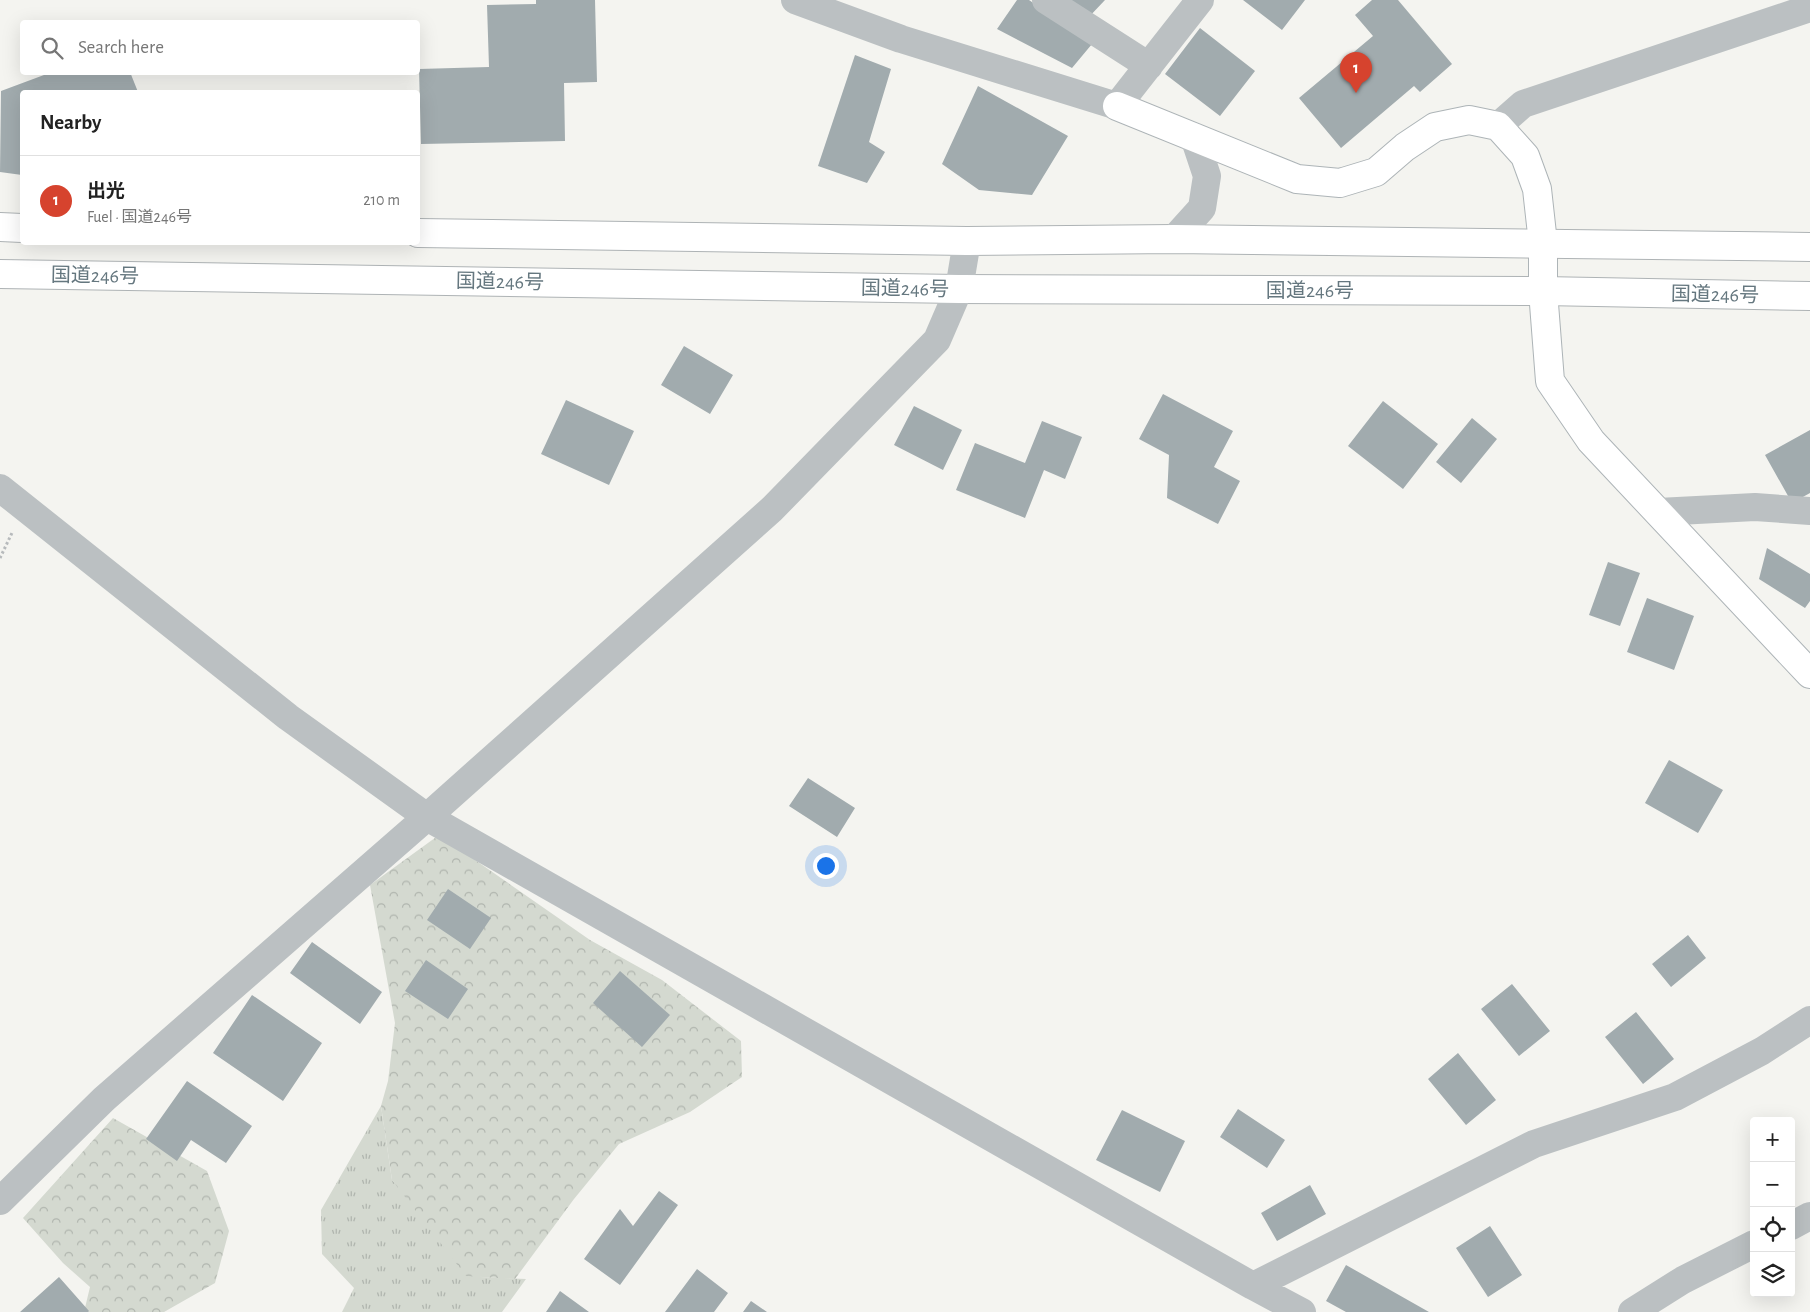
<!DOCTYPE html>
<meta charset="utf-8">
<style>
:root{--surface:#fff;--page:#f2f2f2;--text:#222;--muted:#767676;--line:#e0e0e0;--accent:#d6432e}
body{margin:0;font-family:"Alegreya Sans","Noto Sans JP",sans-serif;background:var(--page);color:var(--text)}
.controls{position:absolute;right:15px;bottom:15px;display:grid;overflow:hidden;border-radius:5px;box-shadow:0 5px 20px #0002}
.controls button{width:45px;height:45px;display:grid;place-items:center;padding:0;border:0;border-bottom:1px solid var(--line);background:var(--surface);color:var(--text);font:25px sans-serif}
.you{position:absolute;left:825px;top:865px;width:18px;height:18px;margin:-12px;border:4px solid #fff;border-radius:50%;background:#1a73e8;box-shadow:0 0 0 8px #1a73e833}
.badge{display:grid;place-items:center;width:32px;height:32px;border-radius:50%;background:var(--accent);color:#fff;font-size:16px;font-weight:700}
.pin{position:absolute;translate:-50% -41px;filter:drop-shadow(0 1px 2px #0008)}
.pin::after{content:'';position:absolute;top:26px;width:18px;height:15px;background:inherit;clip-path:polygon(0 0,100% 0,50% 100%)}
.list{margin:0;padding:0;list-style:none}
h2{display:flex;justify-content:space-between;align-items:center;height:65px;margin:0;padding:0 20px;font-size:21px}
h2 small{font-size:16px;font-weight:400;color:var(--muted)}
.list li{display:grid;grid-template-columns:32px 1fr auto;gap:15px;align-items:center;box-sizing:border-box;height:90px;padding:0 20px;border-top:1px solid var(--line)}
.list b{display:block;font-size:19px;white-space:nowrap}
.list p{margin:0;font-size:16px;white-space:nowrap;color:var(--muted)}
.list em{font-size:16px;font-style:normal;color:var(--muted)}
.icon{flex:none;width:28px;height:28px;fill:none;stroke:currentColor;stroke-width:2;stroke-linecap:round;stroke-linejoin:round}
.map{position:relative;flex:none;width:1810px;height:1312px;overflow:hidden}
.search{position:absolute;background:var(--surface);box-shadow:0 5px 20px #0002;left:20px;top:20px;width:400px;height:55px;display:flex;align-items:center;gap:12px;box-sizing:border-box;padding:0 18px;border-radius:5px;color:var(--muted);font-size:19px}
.panel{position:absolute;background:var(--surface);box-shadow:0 5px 20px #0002;left:20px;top:90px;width:400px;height:155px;border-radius:5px}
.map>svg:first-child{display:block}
.grass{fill:url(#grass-tufts)}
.forest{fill:url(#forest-crowns)}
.building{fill:#a1abae}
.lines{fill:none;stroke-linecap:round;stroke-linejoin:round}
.secondary-casing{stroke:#adb4b7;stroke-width:30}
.highway-casing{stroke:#aeb3b5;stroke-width:30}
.path{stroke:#b7babc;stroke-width:3;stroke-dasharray:2.5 2.5;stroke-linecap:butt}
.street{stroke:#bbc0c2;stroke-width:28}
.secondary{stroke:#fff;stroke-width:28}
.highway{stroke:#fff;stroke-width:28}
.labels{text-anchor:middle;stroke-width:5;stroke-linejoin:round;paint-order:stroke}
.street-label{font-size:20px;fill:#65777f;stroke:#fff}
</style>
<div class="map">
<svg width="1810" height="1312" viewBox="0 0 1810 1312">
<defs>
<pattern id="grass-tufts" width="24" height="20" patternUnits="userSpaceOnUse" patternTransform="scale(1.25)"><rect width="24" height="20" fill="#d4d9d0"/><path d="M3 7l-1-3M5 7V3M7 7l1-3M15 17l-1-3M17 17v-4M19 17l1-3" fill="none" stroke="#b0b5ae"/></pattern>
<pattern id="forest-crowns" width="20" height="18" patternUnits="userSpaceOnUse" patternTransform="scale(1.25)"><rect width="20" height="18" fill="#d4d9d0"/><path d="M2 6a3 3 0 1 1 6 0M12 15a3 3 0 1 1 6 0" fill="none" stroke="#b0b5ae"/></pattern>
</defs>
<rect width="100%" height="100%" fill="#f4f4f0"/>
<path class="grass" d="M381,1106l11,74 89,97 45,2 -24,33h-160l12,-24 -32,-34 -1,-44z"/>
<path class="forest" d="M439,835l151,105 72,40 79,61 1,36 -52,35 -71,32 -45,55 -59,80 -49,-3 -74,-96 -11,-74 7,-25 7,-58 -25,-138z
M113,1118l94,53 22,60 -14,52 -51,29h-80l6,-25 -27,-24 -40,-45z"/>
<path class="building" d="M536,0h59l2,82 -33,1 1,58 -144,3 -2,-75 70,-2 -2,-62 49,-1z
M1017,0h12l63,44 -20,24 -75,-39z
M1062,0h43l-18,19z
M1243,0h62l-23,30z
M1372,0h26l54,64 -32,28 -6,-6 -73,62 -42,-50 74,-62 -18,-21z
M1200,28l55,43 -35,45 -55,-42z
M855,55l36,14 -22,73 16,10 -18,31 -49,-17z
M52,72h78l8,20h-116v83l-22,-3 1,-81z
M978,86l90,50 -36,59 -53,-5 -37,-26z
M684,346l49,29 -23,39 -49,-29z
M1163,394l70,37 -19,36 26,14 -22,43 -51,-26 2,-43 -30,-16z
M566,400l68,31 -25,54 -68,-31z
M1383,401l55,43 -35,45 -55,-43z
M914,406l48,24 -19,40 -49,-25z
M1472,418l25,21 -36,44 -25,-21z
M1042,421l40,16 -17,42 -21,-9 -19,48 -69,-28 19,-47 50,20z
M1810,430v63l-18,10 -27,-48z
M1767,548l43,26v27l-5,7 -46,-29z
M1608,562l32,11 -20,53 -31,-11z
M1647,598l47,18 -20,54 -47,-18z
M1669,760l54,30 -25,43 -53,-30z
M808,778l47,30 -18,29 -48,-31z
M448,889l43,29 -21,31 -43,-29z
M1688,935l18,23 -35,29 -19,-23z
M312,942l70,50 -22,32 -70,-51z
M426,960l42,29 -20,30 -43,-28z
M620,971l50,44 -28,32 -49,-44z
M1512,984l38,47 -31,25 -38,-47z
M252,995l70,48 -39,58 -70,-48z
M1636,1012l38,47 -31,25 -38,-47z
M1458,1053l38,47 -30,25 -38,-46z
M187,1081l65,45 -26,37 -35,-23 -14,21 -31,-22z
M1238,1109l47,31 -18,28 -47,-31z
M1122,1110l63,31 -25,51 -64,-32z
M1310,1185l16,29 -49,27 -16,-28z
M659,1191l19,14 -58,80 -36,-26 36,-50 13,17z
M1490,1226l32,49 -34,22 -32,-49z
M1346,1265l83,47h-83l-20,-11z
M697,1269l31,24 -14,19h-49z
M59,1277l30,34 -1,1h-68z
M560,1291l29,21h-43z
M751,1301l16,11h-24z"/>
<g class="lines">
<g class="secondary-casing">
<path id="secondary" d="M1117,106l180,73 43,4 36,-11 29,-25 30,-20 34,-7 29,6 27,30 12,33 6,54v48l7,90 41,60 219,233"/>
</g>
<g class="highway-casing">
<path id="highway" d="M0,227l22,1
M418,233l549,8 207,-2 636,8
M0,274l959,15 584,2 267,5"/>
</g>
<path class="path" d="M0,558l12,-25"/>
<path class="street" d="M795,0l106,39 216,67 83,-106
M1046,0l103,66
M1498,126l25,-22 287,-96
M1174,239l28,-31 5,-32 -13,-39
M0,488l288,229 139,100 826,469 49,26
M1658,512l97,-5 55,4
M0,1201l104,-102 323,-282 345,-308 165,-169 22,-51 8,-48
M1791,1226l19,-10
M1253,1286l281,-142 141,-47 87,-46 48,-31
M1632,1312l51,-32 71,-36"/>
<use href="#secondary" class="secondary"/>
<use href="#highway" class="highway"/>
</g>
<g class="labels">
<g class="street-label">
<text transform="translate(95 275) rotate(1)" y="7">国道246号</text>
<text transform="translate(500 281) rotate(1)" y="7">国道246号</text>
<text transform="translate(905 288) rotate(1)" y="7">国道246号</text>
<text x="1310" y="297">国道246号</text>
<text transform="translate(1715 294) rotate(1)" y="7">国道246号</text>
</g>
</g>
</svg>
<div class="controls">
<button>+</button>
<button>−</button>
<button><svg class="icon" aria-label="locate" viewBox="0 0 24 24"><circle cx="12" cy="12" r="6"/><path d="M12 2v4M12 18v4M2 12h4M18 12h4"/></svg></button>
<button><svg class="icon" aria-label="layers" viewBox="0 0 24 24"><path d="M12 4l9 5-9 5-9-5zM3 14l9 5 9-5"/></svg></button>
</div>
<div class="you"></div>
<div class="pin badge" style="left:1356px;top:93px">1</div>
<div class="search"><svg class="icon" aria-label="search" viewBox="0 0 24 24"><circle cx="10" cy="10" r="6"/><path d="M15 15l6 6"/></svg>Search here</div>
<section class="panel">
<h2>Nearby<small></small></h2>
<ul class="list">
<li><span class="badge">1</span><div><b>出光</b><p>Fuel · 国道246号</p></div><em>210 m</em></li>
</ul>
</section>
</div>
